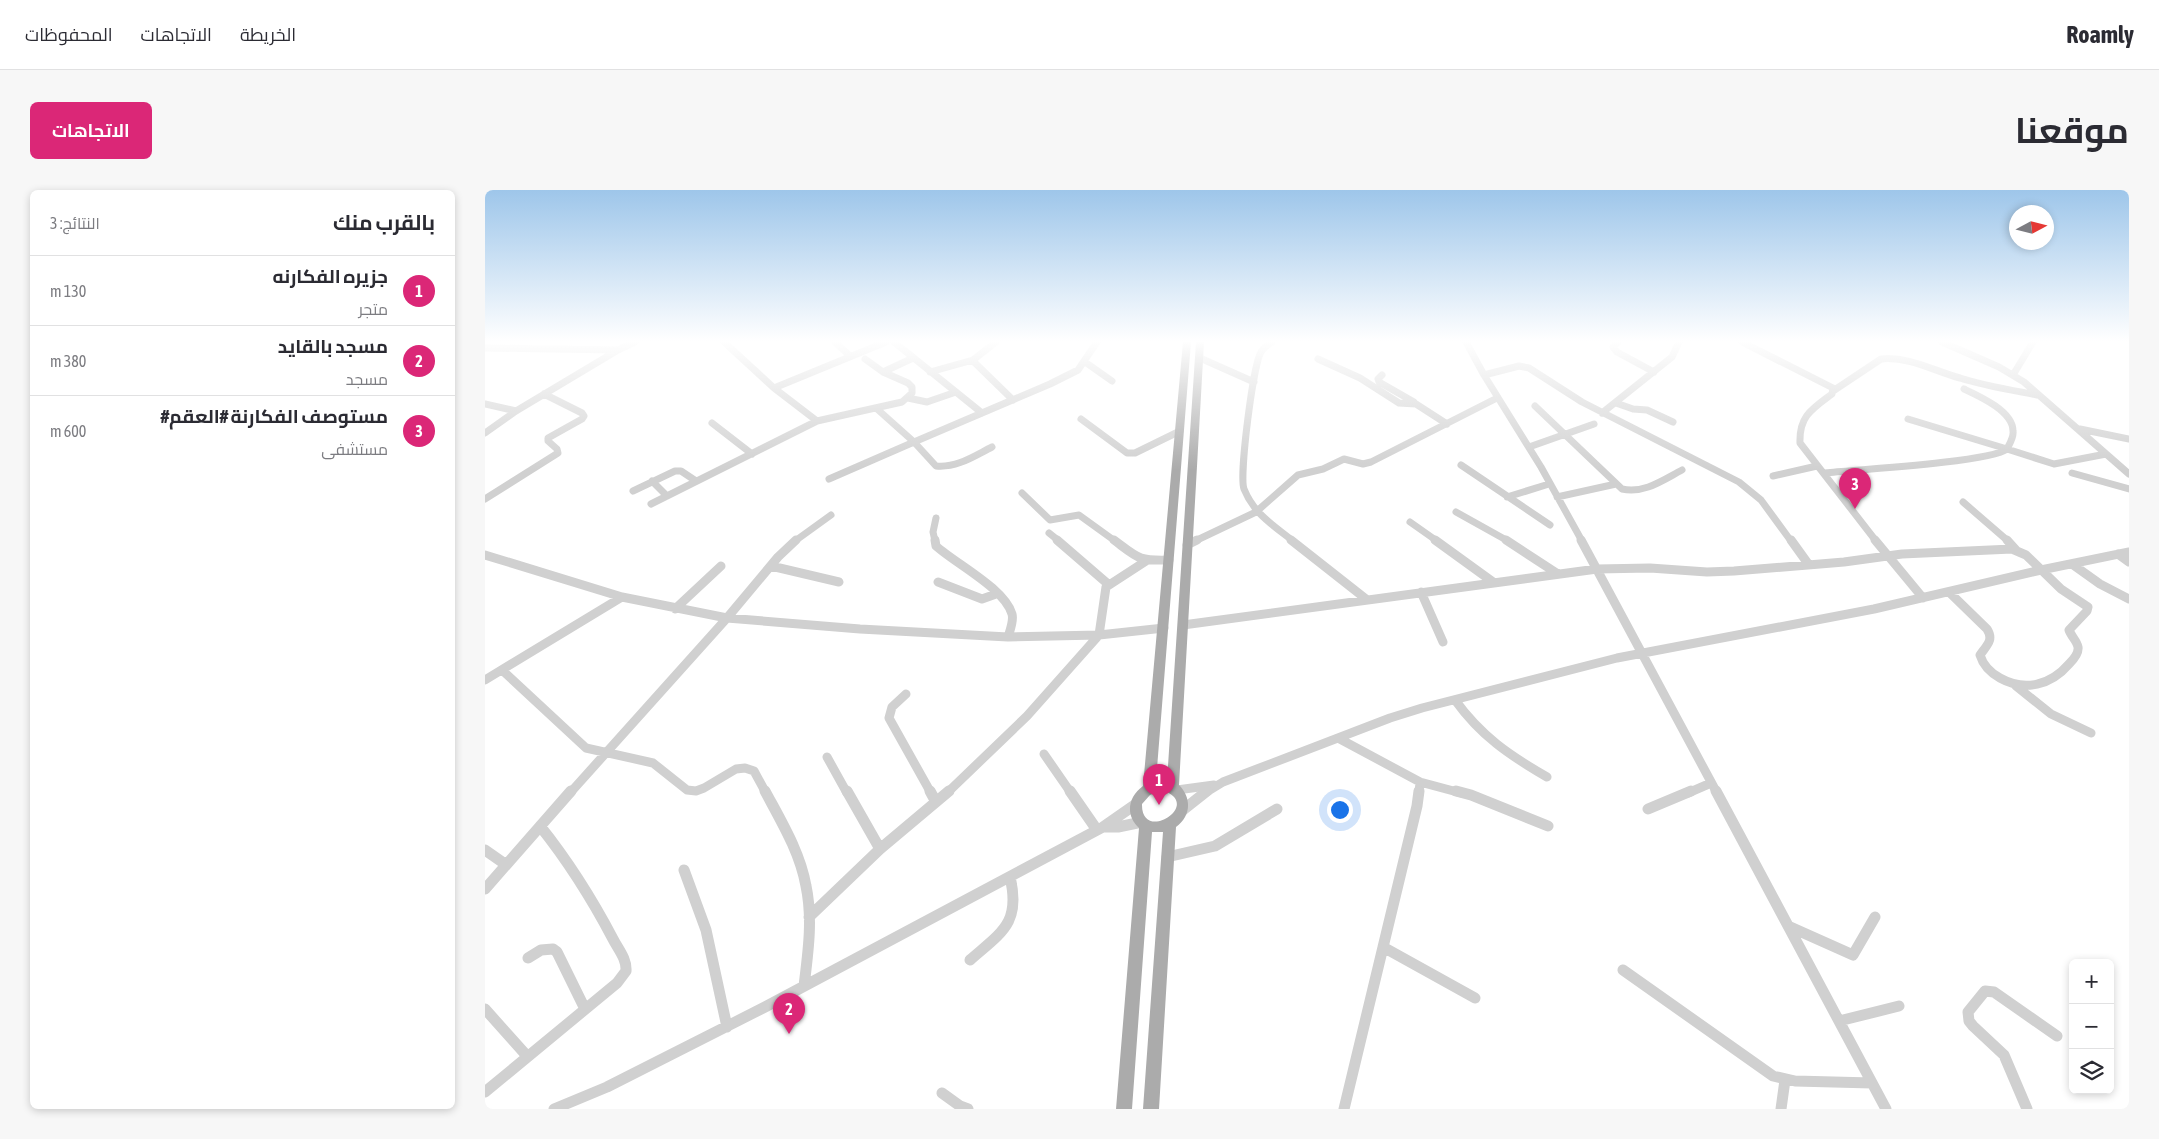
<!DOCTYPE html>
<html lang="ar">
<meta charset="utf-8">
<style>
:root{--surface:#fff;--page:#f7f7f7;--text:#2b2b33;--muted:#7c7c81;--line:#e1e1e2;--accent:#db2777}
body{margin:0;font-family:"Asap Condensed",Cairo,sans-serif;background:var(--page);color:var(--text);direction:rtl}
.controls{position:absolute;right:15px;bottom:15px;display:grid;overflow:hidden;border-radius:8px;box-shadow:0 2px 8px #0003}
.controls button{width:45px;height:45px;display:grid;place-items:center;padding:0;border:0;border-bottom:1px solid var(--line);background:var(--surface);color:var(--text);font:25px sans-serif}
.compass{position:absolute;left:1524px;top:15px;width:45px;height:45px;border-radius:50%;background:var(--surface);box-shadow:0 2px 8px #0003;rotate:83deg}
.you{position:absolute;left:854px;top:619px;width:18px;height:18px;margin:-12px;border:4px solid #fff;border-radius:50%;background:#1a73e8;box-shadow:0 0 0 8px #1a73e833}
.badge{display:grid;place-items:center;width:32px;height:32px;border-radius:50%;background:var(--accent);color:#fff;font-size:16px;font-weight:700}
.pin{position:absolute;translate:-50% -41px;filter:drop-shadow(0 1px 2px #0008)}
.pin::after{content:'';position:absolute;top:26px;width:18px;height:15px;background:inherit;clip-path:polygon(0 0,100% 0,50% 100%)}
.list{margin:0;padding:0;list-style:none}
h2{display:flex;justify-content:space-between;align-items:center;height:65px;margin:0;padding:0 20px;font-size:21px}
h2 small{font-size:16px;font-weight:400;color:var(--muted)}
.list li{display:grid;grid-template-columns:32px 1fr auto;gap:15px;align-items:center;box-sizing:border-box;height:70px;padding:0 20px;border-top:1px solid var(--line)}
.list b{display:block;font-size:19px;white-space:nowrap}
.list p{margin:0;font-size:16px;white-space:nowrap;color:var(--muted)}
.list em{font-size:16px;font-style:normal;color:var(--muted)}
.icon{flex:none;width:28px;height:28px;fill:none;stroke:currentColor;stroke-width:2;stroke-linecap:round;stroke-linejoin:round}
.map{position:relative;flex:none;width:1644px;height:919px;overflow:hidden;direction:ltr;border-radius:8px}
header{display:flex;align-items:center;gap:30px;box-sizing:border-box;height:70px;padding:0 25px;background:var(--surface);border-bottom:1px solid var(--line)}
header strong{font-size:24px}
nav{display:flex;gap:28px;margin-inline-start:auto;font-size:18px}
.intro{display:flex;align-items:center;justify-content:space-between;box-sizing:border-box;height:120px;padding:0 30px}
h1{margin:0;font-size:35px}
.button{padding:12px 22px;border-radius:8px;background:var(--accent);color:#fff;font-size:18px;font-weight:700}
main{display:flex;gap:30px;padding:0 30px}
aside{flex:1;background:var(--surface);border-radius:8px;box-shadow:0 2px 8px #0003}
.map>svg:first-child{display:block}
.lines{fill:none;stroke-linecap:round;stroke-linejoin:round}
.minor-far2{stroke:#d0d0d0;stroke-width:7}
.minor-far1{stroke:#d0d0d0;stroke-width:9}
.minor{stroke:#d0d0d0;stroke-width:11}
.major{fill:#ababab;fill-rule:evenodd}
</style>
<header>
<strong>Roamly</strong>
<nav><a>الخريطة</a><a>الاتجاهات</a><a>المحفوظات</a></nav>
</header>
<div class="intro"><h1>موقعنا</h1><a class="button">الاتجاهات</a></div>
<main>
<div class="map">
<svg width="1644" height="919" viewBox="0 0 1644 919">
<rect width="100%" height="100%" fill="#fff"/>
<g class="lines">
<path class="minor-far2" d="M239,152l50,46 112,-46
M350,152l15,14
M409,152l88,71
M787,152c-4,3 -9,6 -11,10 -8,13 -22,124 -17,137 10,25 29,36 49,52
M981,152l18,33 57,92 41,74
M1133,152l-5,5 4,5 37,20
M1257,152l91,46 -1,6c-20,15 -33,22 -32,49l76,98
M1457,152l57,25 25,15 105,92
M0,158l133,2
M715,168l54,24
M833,169l42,19 39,25 17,1 31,20
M488,171l40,39
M600,172l27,19
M398,182l30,-14
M445,182l43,-12 23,-18
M897,185l-4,4 1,3 35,20
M999,185l35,-9 10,2 53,34 157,80 22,18 30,41
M1528,185l20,-33
M289,198l43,33
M1348,201l48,-32c28,-3 53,12 79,19 25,8 51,12 77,17
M423,208l19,4 29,-10
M1131,213l17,6 14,1 26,12
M0,214l31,7
M1050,216l87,83c22,5 41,-9 60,-19
M391,218l38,34 136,-58 28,-14 19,-28
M1117,223l70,-56 7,-15
M596,229l46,34h8l45,-22
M1423,229l99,30c3,-6 7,-12 6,-18 0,-20 -34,-35 -49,-42
M227,233l40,31
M1595,239l49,10
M0,243l31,-22 102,-61 17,-8
M1044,257l65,-23
M976,275l89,60
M1339,283c30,-3 167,-11 183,-24l47,15 52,-10
M1587,283l57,16
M1288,286l44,-10
M344,289l85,-37 22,24c21,2 38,-10 56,-19
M167,291l15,15
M148,301l42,-20h6l15,10
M537,303l28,27 29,-5 36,26
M1022,307l42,-13
M1072,307l59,-13
M0,309l73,-46 -1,-4 -9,-8v-3l34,-19 2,-3 -2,-3 -38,-19
M1478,312l45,39
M166,314l166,-83 85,-19 10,-9v-6l-4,-4 -25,-11 -18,-13
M971,322l52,29
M925,332l27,19
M564,343l10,8
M310,351l36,-26
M450,351l-2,-9 3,-14
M710,351l61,-29 42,-37 25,-6 21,-10 19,5 8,-2 126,-64"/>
<path class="minor-far1" d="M450,350l1,6c20,18 68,42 76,68 2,7 -2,16 -4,23
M572,350l51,44
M629,350c24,18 24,21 55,20
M806,350l75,59
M950,350l58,42
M1021,350l52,34
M1096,350l136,253
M1306,350l18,25
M1390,350l48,58
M1522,350l9,10
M702,355l10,-5
M1633,364l11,8
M0,365l137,42 105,21 133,11 148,8 91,-2 65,-7
M1587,374l28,20 29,15
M286,376l68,16
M453,392l44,17 14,-5
M936,402l22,50
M190,419l46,-43
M698,435l414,-56 53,-1 57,4 27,-1 110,-9 58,-8 110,-5 14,6 35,34 27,18 -1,4 -18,19c2,6 8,11 9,17 1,6 -5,13 -9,17 -18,21 -44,28 -69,14 -9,-5 -17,-13 -20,-23 7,-10 14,-15 7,-26l-38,-37
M17,480l84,78 67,15 34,27 9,1 8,-3 32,-19 9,-1 9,3 12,22
M0,490l137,-83
M1531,496l35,28 40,19
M421,504l-14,13 -3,11 42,75
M970,510c26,36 54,55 92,77
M853,548l82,44 -1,11
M559,564l27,39
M342,567l20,36
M935,592l41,11
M692,600l37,-5
M85,603l157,-175 51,-61 18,-17
M462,603l80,-77 72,-81 7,-48 40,-26
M720,603l18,-11 167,-64 32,-10 195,-50 257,-49 167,-39 88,-18
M1203,603l23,-10"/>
<path class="minor" d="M280,601c16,30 35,61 41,95 7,33 2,67 -2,100
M362,601l33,58
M445,601l6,11
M585,601l27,39
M971,601l15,4 77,31
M1231,601l170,318
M1163,619l43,-18
M698,620l24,-19
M618,637h15l24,-5
M0,660l20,14
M682,667l48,-11 62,-37
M199,680l22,60 21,97
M0,699l86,-98
M324,727l71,-68 69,-58
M1303,736l65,29 22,-38
M898,757l92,51
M43,768l13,-8 12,-1 4,3 28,57
M485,770c32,-28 51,-37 40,-83
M1138,780l150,106 22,5 77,2
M0,819l42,47
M1354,831l60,-15
M0,902l132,-109 9,-12c1,-12 -8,-22 -13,-32 -21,-40 -45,-78 -73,-113
M457,903l18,13 8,3
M69,919l53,-22 158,-80 338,-180 33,-23
M859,919l73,-303 2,-15
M1296,919l4,-29
M1542,919l-23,-54 -31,-29 -4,-5 -1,-9 17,-21 9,1 63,44"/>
<path class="major" d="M698,152h8l-35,439h11l29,-439h8l-25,443c13,13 12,31 -3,42l-17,282h-16l20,-277h-11l-20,277h-16l23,-281c-14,-13 -11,-31 4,-42zM676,600c45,13 -20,55 -19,14l8,-9z"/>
</g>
<linearGradient id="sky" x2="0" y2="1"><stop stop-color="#9ec6ea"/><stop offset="0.54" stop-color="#fff"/><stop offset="1" stop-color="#fff" stop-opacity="0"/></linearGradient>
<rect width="1644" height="280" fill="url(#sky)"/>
</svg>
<div class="controls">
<button>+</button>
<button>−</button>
<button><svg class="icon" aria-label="layers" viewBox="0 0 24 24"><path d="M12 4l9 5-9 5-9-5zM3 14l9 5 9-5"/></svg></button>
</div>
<svg class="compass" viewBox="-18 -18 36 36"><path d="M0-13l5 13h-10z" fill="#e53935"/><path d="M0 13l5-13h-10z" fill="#7c7c81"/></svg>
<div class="you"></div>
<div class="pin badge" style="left:674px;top:615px">1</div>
<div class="pin badge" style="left:304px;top:844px">2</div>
<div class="pin badge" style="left:1370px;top:319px">3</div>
</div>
<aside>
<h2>بالقرب منك<small>النتائج: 3</small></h2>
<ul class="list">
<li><span class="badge">1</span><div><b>جزيره الفكارنه</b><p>متجر</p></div><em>130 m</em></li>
<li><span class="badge">2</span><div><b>مسجد بالقايد</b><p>مسجد</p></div><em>380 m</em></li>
<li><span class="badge">3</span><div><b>مستوصف الفكارنة #العقم#</b><p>مستشفى</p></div><em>600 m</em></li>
</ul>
</aside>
</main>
